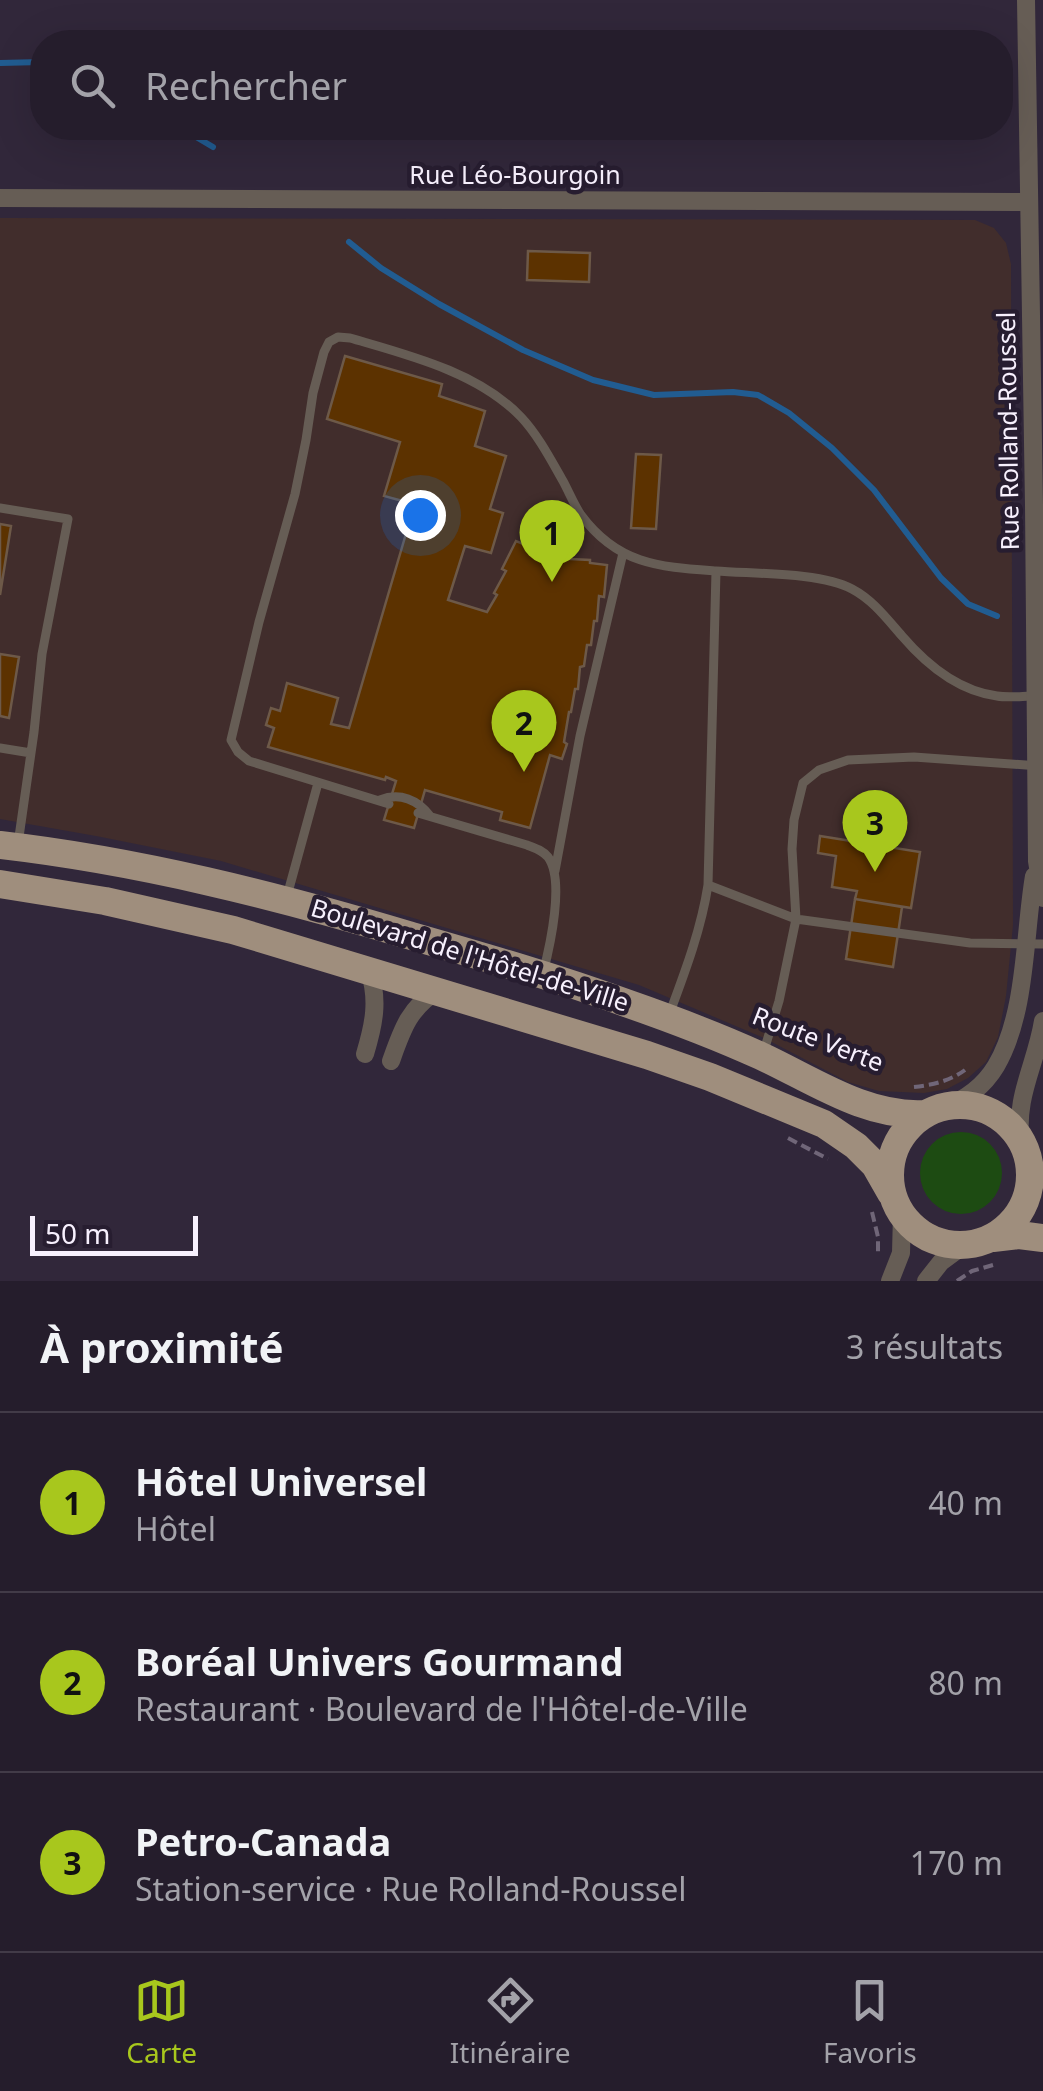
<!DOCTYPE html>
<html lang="fr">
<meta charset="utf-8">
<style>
:root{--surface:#251d2c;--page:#2d2634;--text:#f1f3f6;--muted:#a3a2a9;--line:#423b48;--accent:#a8c71d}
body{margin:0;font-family:"Noto Sans",sans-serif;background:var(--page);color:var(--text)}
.scale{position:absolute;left:30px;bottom:25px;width:168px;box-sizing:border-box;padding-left:10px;border:5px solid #f7f0fd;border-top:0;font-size:28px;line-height:35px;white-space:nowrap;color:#f7f0fd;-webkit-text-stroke:8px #271d30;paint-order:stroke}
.you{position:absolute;left:420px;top:515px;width:35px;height:35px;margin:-25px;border:8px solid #fff;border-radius:50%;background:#1a73e8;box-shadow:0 0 0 15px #1a73e833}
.badge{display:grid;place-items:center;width:65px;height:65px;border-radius:50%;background:var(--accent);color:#111;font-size:32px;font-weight:700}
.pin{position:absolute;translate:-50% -82px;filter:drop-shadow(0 2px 5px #0008)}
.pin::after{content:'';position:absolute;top:52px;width:35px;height:30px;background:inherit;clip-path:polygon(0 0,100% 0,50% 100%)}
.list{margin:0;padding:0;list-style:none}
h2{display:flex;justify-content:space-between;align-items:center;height:130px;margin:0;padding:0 40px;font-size:42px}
h2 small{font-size:32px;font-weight:400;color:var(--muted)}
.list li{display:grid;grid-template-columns:65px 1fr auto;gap:30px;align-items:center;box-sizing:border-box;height:180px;padding:0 40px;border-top:2px solid var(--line)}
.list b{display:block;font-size:38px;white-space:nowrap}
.list p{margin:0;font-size:32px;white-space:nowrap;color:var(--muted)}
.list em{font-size:32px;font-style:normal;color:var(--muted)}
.icon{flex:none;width:55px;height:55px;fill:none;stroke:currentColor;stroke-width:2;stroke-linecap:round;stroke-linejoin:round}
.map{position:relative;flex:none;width:1043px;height:1281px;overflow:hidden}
.search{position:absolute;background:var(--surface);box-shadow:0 10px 40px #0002;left:30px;right:30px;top:30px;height:110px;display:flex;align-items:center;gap:25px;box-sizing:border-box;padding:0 35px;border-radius:40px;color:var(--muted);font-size:38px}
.sheet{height:670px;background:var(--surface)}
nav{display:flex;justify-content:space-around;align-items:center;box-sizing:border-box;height:140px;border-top:2px solid var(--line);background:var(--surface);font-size:28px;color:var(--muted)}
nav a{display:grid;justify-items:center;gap:5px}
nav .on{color:var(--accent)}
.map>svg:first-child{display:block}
.commercial{fill:#412d2c}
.green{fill:#1d4b12}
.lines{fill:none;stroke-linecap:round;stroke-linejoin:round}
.stream{stroke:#215c91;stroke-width:6}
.building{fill:#5c3200;stroke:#6d5948;stroke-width:2.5}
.path{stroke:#706678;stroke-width:4;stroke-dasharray:10 5;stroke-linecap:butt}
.service{stroke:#665d55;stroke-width:9}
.minor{stroke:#665d55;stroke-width:18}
.primary{stroke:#9f8e7d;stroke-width:28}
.labels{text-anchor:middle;stroke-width:9;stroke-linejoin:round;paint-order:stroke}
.street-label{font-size:25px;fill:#f7f0fd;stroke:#271d30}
</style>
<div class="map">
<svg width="1043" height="1281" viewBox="0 0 1043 1281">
<rect width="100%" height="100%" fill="#31273a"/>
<path class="commercial" d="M0,218l975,2 19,8 12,15 5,21 2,661 -7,71 -8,41 -12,25 -18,16 -21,11 -23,4 -45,-2 -31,-9 -84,-44 -125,-53 -418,-124 -125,-25 -96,-17z"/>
<path class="green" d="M920 1173a41 41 0 1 1 82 0a41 41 0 1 1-82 0Z"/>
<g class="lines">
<path class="stream" d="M0,63l42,-1
M181,128l32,19
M349,242l32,26 58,36 84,46 70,30 61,15 79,-3 25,3 31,18 43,35 42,42 67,88 27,26 29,12"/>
</g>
<path class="building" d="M528,251l62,2 -1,29 -62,-2z
M345,356l97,28 -3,12 46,15 -10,35 31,10 -16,53 13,4 -12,40 -26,-7 -17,54 39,12 10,-17 -3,-2 12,-22 -4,-2 14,-28 15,6 2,-3 17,8 2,-3 19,6v4l19,1v3l17,2 -3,32 -5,-1 -2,25h-3l-3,24h-4l-3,21 -4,1 -2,22h-3l-4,23h-2l-5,30 3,2 -5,15 -12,-4 -20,73 -30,-8 2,-8 -77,-22 -11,38 -30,-8 12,-39 -10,-4 -1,3 -117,-33 6,-19 -8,-3 5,-17 9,3 7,-28 51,15 -7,26 18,4 61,-208 -8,-2 4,-16 -22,-6 16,-54 -73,-23z
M636,454l25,1 -5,74 -25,-1z
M0,524l11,2 -11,69z
M0,654l19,3 -10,61 -9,-2z
M820,836l100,16 -9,56 -56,-9 2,-8 -25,-4 4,-31 -18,-3z
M855,899l47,8 -9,60 -47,-8z"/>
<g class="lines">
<path class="path" d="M914,1087c18,-2 36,-6 51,-17
M788,1138l40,21
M872,1212l6,25v19
M957,1281l15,-10 21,-6"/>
<path class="service" d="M0,508l68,11 -26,135 -8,78 -16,112
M716,571c37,3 105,1 136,18 21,11 35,30 50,47 24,28 57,55 95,60 12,2 26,0 38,0
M0,748l31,5
M380,800c20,-8 38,0 50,16
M389,804l-140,-43 -11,-9 -7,-12 28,-118 36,-128 11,-54 7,-47 11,-41 5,-10 9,-5 12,1c58,17 128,34 171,79 17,18 30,43 42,64 6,11 11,24 18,34 37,50 79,52 135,56l-8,314c-7,45 -23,87 -39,130
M418,813l109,32c8,3 15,5 21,12 17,23 2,89 -5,116
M555,871l25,-135 43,-183
M708,885l88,34 174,24 73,1
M287,896l31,-113
M763,1054l16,-53 17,-82 -4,-70 2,-29 9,-37 16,-13 29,-10 66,-3 125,9"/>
<path class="minor" d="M1026,0l8,505 3,356 6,37
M0,198l1029,4
M365,1054c9,-30 14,-54 4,-84
M391,1061c11,-31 18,-53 47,-71
M943,1108c22,-8 41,-22 53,-42 31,-53 28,-131 38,-190
M1021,1144c-7,-47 15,-79 22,-123
M890,1281l11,-28 1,-39
M926,1281l15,-19 23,-17"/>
<path class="primary" d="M0,845c139,16 274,50 408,90 73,21 147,42 218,68 46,16 91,33 135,53 52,24 104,61 163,58
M0,884l105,17 128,29 414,125 63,22 114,47 32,22 19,19 16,28
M890 1175a70 70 0 1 1 140 0a70 70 0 1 1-140 0Z
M993,1238l26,-3 24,3"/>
</g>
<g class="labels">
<g class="street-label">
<text x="515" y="184">Rue Léo-Bourgoin</text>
<text transform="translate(1008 431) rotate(-91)" y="9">Rue Rolland-Roussel</text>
<text transform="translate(470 955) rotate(17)" y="9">Boulevard de l'Hôtel-de-Ville</text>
<text transform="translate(818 1039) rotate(21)" y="9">Route Verte</text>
</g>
</g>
</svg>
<div class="scale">50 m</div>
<div class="you"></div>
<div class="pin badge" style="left:552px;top:582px">1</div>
<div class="pin badge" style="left:524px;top:772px">2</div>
<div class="pin badge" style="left:875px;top:872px">3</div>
<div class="search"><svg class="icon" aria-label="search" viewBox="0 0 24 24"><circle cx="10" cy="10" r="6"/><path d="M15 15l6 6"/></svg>Rechercher</div>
</div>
<section class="sheet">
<h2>À proximité<small>3 résultats</small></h2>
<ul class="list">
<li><span class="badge">1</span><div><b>Hôtel Universel</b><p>Hôtel</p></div><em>40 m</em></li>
<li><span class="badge">2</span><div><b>Boréal Univers Gourmand</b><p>Restaurant · Boulevard de l'Hôtel-de-Ville</p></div><em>80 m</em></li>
<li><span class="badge">3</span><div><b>Petro-Canada</b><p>Station-service · Rue Rolland-Roussel</p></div><em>170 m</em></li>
</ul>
</section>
<nav>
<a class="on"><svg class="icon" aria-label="map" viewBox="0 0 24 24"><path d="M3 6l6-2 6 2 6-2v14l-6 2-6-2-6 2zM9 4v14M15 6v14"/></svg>Carte</a>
<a><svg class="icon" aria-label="directions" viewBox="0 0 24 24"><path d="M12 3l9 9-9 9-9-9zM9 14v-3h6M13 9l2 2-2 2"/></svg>Itinéraire</a>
<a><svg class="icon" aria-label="saved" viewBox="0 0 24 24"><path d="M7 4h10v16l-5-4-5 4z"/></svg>Favoris</a>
</nav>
